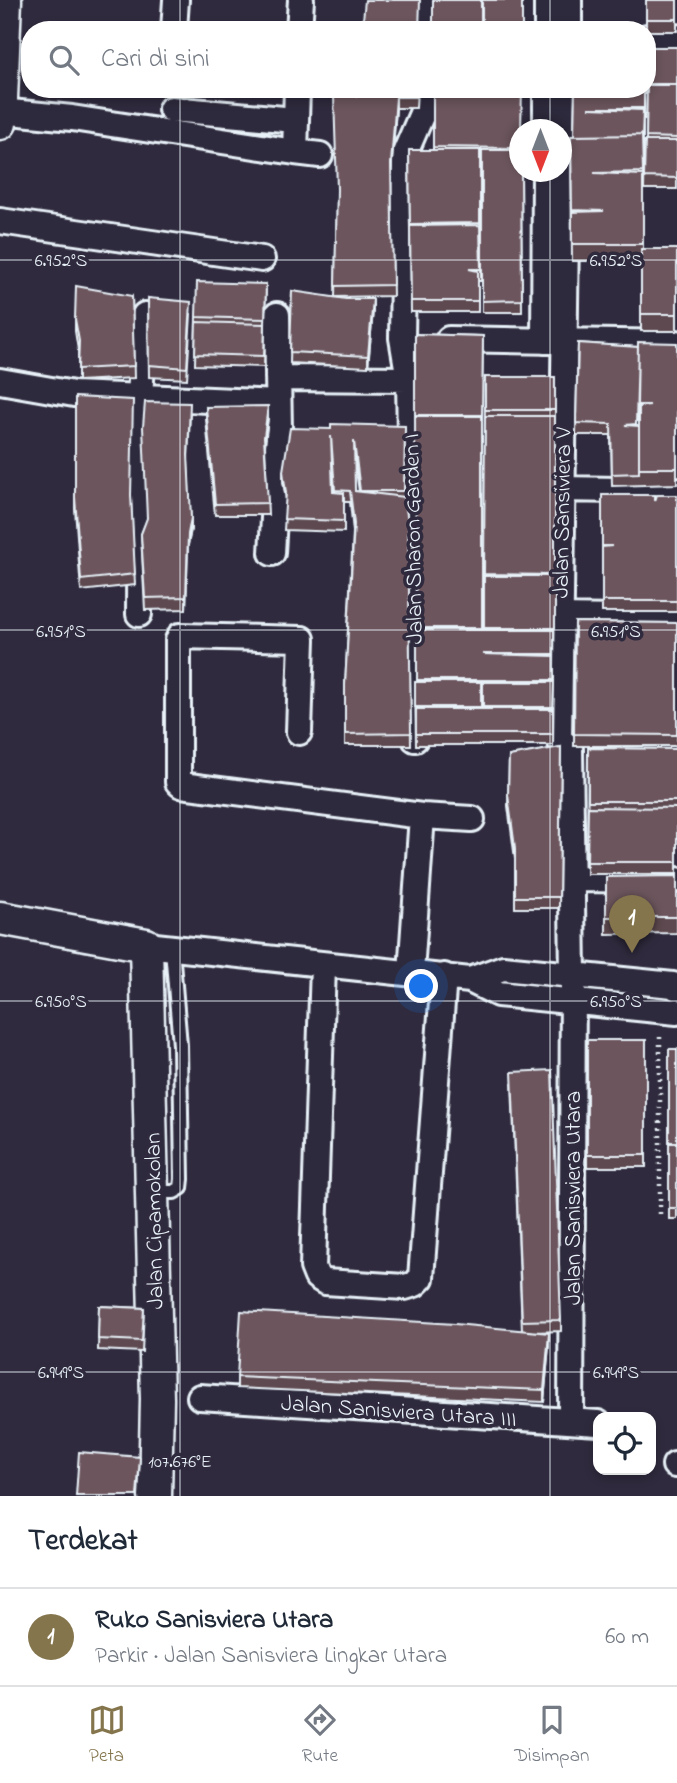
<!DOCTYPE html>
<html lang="id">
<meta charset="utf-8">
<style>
:root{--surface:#fff;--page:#f6f6f7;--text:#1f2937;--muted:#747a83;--line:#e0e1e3;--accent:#84754c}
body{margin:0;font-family:"Indie Flower",sans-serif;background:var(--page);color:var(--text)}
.controls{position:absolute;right:21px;bottom:21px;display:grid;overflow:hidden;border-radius:14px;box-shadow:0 4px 10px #0003}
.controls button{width:63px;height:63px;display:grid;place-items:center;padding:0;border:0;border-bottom:2px solid var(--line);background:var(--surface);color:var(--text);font:35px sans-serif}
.compass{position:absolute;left:509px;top:119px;width:63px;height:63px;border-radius:50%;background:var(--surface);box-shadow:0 4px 10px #0003;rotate:180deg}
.you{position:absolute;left:422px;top:987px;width:24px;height:24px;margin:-18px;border:5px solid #fff;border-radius:50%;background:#1a73e8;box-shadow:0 0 0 10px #1a73e833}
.badge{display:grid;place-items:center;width:46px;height:46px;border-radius:50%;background:var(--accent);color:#fff;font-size:23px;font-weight:700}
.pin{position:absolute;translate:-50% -58px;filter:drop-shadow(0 2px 4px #0008)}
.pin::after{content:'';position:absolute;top:37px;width:24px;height:21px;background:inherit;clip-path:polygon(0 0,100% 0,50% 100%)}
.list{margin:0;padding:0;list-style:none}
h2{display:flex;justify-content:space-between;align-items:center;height:91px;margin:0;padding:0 28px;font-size:30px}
h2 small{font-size:23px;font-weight:400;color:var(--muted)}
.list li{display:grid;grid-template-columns:46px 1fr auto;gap:21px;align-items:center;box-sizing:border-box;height:98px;padding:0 28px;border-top:2px solid var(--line)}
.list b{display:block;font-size:26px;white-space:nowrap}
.list p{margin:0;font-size:23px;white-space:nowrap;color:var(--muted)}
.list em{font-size:23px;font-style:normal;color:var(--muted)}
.icon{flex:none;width:38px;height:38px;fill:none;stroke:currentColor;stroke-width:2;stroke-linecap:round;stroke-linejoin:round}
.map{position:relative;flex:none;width:677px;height:1496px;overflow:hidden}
.search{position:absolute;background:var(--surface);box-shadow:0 4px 10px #0003;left:21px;right:21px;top:21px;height:77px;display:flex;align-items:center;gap:18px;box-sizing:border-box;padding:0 24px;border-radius:28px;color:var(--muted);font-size:26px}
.sheet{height:189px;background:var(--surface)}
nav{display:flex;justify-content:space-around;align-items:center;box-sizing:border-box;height:98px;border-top:2px solid var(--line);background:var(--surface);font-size:19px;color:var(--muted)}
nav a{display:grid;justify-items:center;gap:4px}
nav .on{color:var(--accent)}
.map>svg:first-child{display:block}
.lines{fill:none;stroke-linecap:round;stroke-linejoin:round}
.service-casing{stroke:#e8f1f8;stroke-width:18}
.minor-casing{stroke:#e8f1f8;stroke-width:30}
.tertiary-casing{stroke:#e8f1f8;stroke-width:37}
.path{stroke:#e8f1f8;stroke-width:4.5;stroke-dasharray:2 5;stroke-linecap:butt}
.service{stroke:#2f2a3d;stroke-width:12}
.minor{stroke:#2f2a3d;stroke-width:24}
.tertiary{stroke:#2f2a3d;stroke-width:32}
.wall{fill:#5d4950;stroke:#e8f1f8;stroke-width:2;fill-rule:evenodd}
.shaded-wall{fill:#4c3c41;stroke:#e8f1f8;stroke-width:2}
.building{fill:#6c555d;stroke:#e8f1f8;stroke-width:2}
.ticks{fill:none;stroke:#e8f1f8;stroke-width:2;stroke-opacity:0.45}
.labels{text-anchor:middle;stroke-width:7;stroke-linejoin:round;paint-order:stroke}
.street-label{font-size:23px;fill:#e8f1f8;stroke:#2f2a3d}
.ticks-label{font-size:18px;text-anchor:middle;fill:#e8f1f8;stroke:#2f2a3d;stroke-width:7;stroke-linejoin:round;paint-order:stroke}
</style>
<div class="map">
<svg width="677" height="1496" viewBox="0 0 677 1496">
<rect width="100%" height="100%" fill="#2f2a3d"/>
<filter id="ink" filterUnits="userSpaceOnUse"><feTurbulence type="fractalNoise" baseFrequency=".0143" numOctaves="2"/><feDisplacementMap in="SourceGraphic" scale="14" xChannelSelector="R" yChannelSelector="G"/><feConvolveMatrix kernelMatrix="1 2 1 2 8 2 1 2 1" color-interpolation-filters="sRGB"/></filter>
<g filter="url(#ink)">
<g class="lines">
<g class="service-casing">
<path id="service" d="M152,1192h22l7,-4 1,-9 -2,-134 -8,-96"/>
</g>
<g class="minor-casing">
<path id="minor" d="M174,30l2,-30
M299,30l2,-30
M425,30v-30
M547,30v-30
M569,30v-30
M647,37h30
M568,89l-9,650 11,10 3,226 -2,446
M171,109l124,11
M0,111l72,7 223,34 2,-63
M546,130v-41
M295,152l25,3
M0,221l262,38
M449,339l228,4
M544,341l1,-169
M278,378l131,1
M0,381l74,13 204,9
M561,489l116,2
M272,553l7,-123 -2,-115
M139,614l1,-217 5,-82
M559,617l118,2
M299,732l3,-93 -122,-3 -2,4v142l3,3 241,31 50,3
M415,739l-6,-360 -7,-41 3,-185 19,-44 1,-20
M571,879l106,1
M146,945l324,35 33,-12 170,17 4,3
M323,966l-10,301 4,10 8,5 80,5 10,-3 6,-6 23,-302
M411,972l11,-156
M470,980l28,14 179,18
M200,1397l398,26
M675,1465h2"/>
</g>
<g class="tertiary-casing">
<path id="tertiary" d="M0,123l5,-123
M0,918l146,27 11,454 -2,97"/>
</g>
<path class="path" d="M660,1214v-182"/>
<use href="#service" class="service"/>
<use href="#minor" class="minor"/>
<use href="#tertiary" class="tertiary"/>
</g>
<path class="wall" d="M646,0h31v31h-30l-1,-1z
M647,47h30v142h-33l1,-48h1l1,-52z
M417,89l-1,19h-20l-5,66 2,122 -58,1 2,-101 22,-100z
M433,89l87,41v42h1l1,140h-40v-153h-2l1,122h-3v31h-67l-2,-162h24z
M575,89h71v5h-2v25h-1v130h34v82h-36v-70h-69l-1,-125h3z
M266,284l-2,83 -69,-2 1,-48z
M292,291l81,19 -5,57 -78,-4z
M132,296l2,82 -56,3v-31l-3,-19v-12z
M148,298l43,16 -4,65 -38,-2z
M415,334l68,2 -1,88v206h2l1,-253h70v210l-2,158h-137l-1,-63h2v-43zM481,692h2v17h-2z
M578,343l60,4 39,-4v141l-65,2 -1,-51h-35zM637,365v56h2v5h-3z
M75,397l56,102 4,86 -54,6 -6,-82z
M206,407l62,10 -3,28 3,70h-53l-9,-96z
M190,414l-2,46 3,69 -3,16 -2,64 -41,1 -4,-76z
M405,426l-1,71 4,24 3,224h-66v-60l8,-153 -3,-30h-6v30l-60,-2 2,-30 -3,-18v-11l48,-42zM354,455l5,37 -4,-1zM331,456l4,36h-2z
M602,495l53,6 22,-6v117h-75z
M575,622l102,1v123h-103z
M561,747l-2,161h-44v-49l-7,-53 1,-50z
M588,748l89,1v125h-90z
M677,876v57l-71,1v-57z
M587,1040h59v127h-59z
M669,1049h8v170h-8z
M512,1083l49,237v11l-24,1 12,13 -5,57 -307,-14v-11l285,-46z
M99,1306l45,2 -2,44 -44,-2z"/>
<path class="shaded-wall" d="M396,97v11l-5,68v-12z
M373,299v11l-5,57v-11z
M268,406v11l-4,31v-11z
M191,518v11l-3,16 -2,64 2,-75z
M549,1333v12l-5,57v-12z
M140,1457l-2,39h-1z"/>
<path class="building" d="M365,0h55l-1,30h-57z
M433,0h48v30h-48z
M482,0h40v30h-40z
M646,0h31v19h-31z
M647,47h30v37h-30z
M647,85h30v53l-31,-1z
M359,89h57v8h-20l-5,67 2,121 -58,1 2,-97 -3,-93h25z
M433,89h89l-1,41h-1v18l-87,-1z
M575,89h69v19h-55l54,2 -1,28v-3l-68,1z
M642,135l1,37 -49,1 49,2v69h-71v-32l32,-1 -32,-1 -1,-74z
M645,141h32v37l-33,-1z
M409,150h71v73l-70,1z
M482,150h38v22h1l1,128 -40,1z
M480,225l1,44h-12l9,2v30h-67l-1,-75z
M641,249h36v65h-36z
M197,282l69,2 -1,35 -69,-2z
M76,286l56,10 2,70 -56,3 1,-28 -4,-22z
M292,291l54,8h27l-5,57 -78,-4z
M148,298l43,4 -4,66 -38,-3z
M196,322l69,2 -1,32 -69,-2z
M415,334l68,2 -1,79h-67z
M638,342l39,1v125h-38v-62l11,-1h-13z
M578,343l60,4 -2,77 -11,1 14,1v47l-27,1 -1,-50 -35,-1z
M485,377h70v33h-70z
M75,397l58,3 -2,95 4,79 -54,6 -6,-83z
M145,402l45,1 -2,52 3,63 -3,16 -2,63 -41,1 -4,-64 6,-16 -4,-91z
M268,406l-4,31 4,66 -53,1 -9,-97z
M415,416h67v212h-66z
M485,416h70v159l-71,-1z
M331,424l74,2 -1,65h-44l-6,-50 1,50 49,6 4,24 3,212 -66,1v-49l9,-161 -4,-33 -15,-1 -4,-54 2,56 11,1v28l-60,-2 2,-26 -3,-22 7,-43 41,1z
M602,495h53v6l2,-6h20v106h-75v-54l10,-1h-10z
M484,576h71v52h-71z
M575,622l102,1v112l-103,-1z
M417,630h137v24h-71l71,2v24h-137z
M415,682h66v25h-66z
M483,682h71l-1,25h-70z
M416,709h137v25h-137z
M561,747l-2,150h-44v-49l-7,-53 1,-39z
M588,748l89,1v52h-89z
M588,807l89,1v54h-90z
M677,876v41h-71v-40z
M587,1040h59v115h-59z
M669,1049h8v93h-8z
M552,1070l9,250 -39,1 -10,-249z
M669,1143h8v65h-8z
M99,1306l45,2 -2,33 -44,-2z
M241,1311l214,13 94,9 -5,57 -307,-13z
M79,1452l61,5 -3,39h-61z"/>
</g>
<path class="ticks" d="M180,0v30M550,0v30M180,89v1407M550,89v41M550,172v1324M0,260h677M0,630h677M0,1001h677M0,1372h677"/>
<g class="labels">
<g class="street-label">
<text transform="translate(561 513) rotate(-89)" y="8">Jalan Sansiviera V</text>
<text transform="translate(412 539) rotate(-91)" y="8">Jalan Sharon Garden I</text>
<text transform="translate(572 1198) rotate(-90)" y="8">Jalan Sanisviera Utara</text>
<text transform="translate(153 1221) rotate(-91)" y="8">Jalan Cipamokolan</text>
<text transform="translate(399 1410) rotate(4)" y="8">Jalan Sanisviera Utara III</text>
</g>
</g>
<g class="ticks-label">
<text x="616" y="266">6.952°S</text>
<text x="61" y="266">6.952°S</text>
<text x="61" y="637">6.951°S</text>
<text x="616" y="637">6.951°S</text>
<text x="616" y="1007">6.950°S</text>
<text x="61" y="1007">6.950°S</text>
<text x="616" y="1378">6.949°S</text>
<text x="61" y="1378">6.949°S</text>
<text x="180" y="1467">107.676°E</text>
</g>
</svg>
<div class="controls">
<button><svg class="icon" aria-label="locate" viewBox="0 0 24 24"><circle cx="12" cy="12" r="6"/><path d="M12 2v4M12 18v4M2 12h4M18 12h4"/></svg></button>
</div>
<svg class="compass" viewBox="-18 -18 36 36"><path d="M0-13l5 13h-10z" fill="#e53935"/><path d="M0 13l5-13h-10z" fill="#747a83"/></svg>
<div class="you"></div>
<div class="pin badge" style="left:632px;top:953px">1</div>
<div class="search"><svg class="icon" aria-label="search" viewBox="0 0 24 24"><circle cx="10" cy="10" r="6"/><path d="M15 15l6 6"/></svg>Cari di sini</div>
</div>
<section class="sheet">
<h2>Terdekat<small></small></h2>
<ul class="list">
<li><span class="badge">1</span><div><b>Ruko Sanisviera Utara</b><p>Parkir · Jalan Sanisviera Lingkar Utara</p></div><em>60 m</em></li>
</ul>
</section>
<nav>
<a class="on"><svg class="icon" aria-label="map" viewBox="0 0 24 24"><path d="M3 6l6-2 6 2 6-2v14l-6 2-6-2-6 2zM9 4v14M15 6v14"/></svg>Peta</a>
<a><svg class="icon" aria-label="directions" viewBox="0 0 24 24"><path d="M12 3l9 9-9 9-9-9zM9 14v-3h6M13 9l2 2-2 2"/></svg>Rute</a>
<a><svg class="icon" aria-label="saved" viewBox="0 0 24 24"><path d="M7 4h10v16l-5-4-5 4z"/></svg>Disimpan</a>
</nav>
